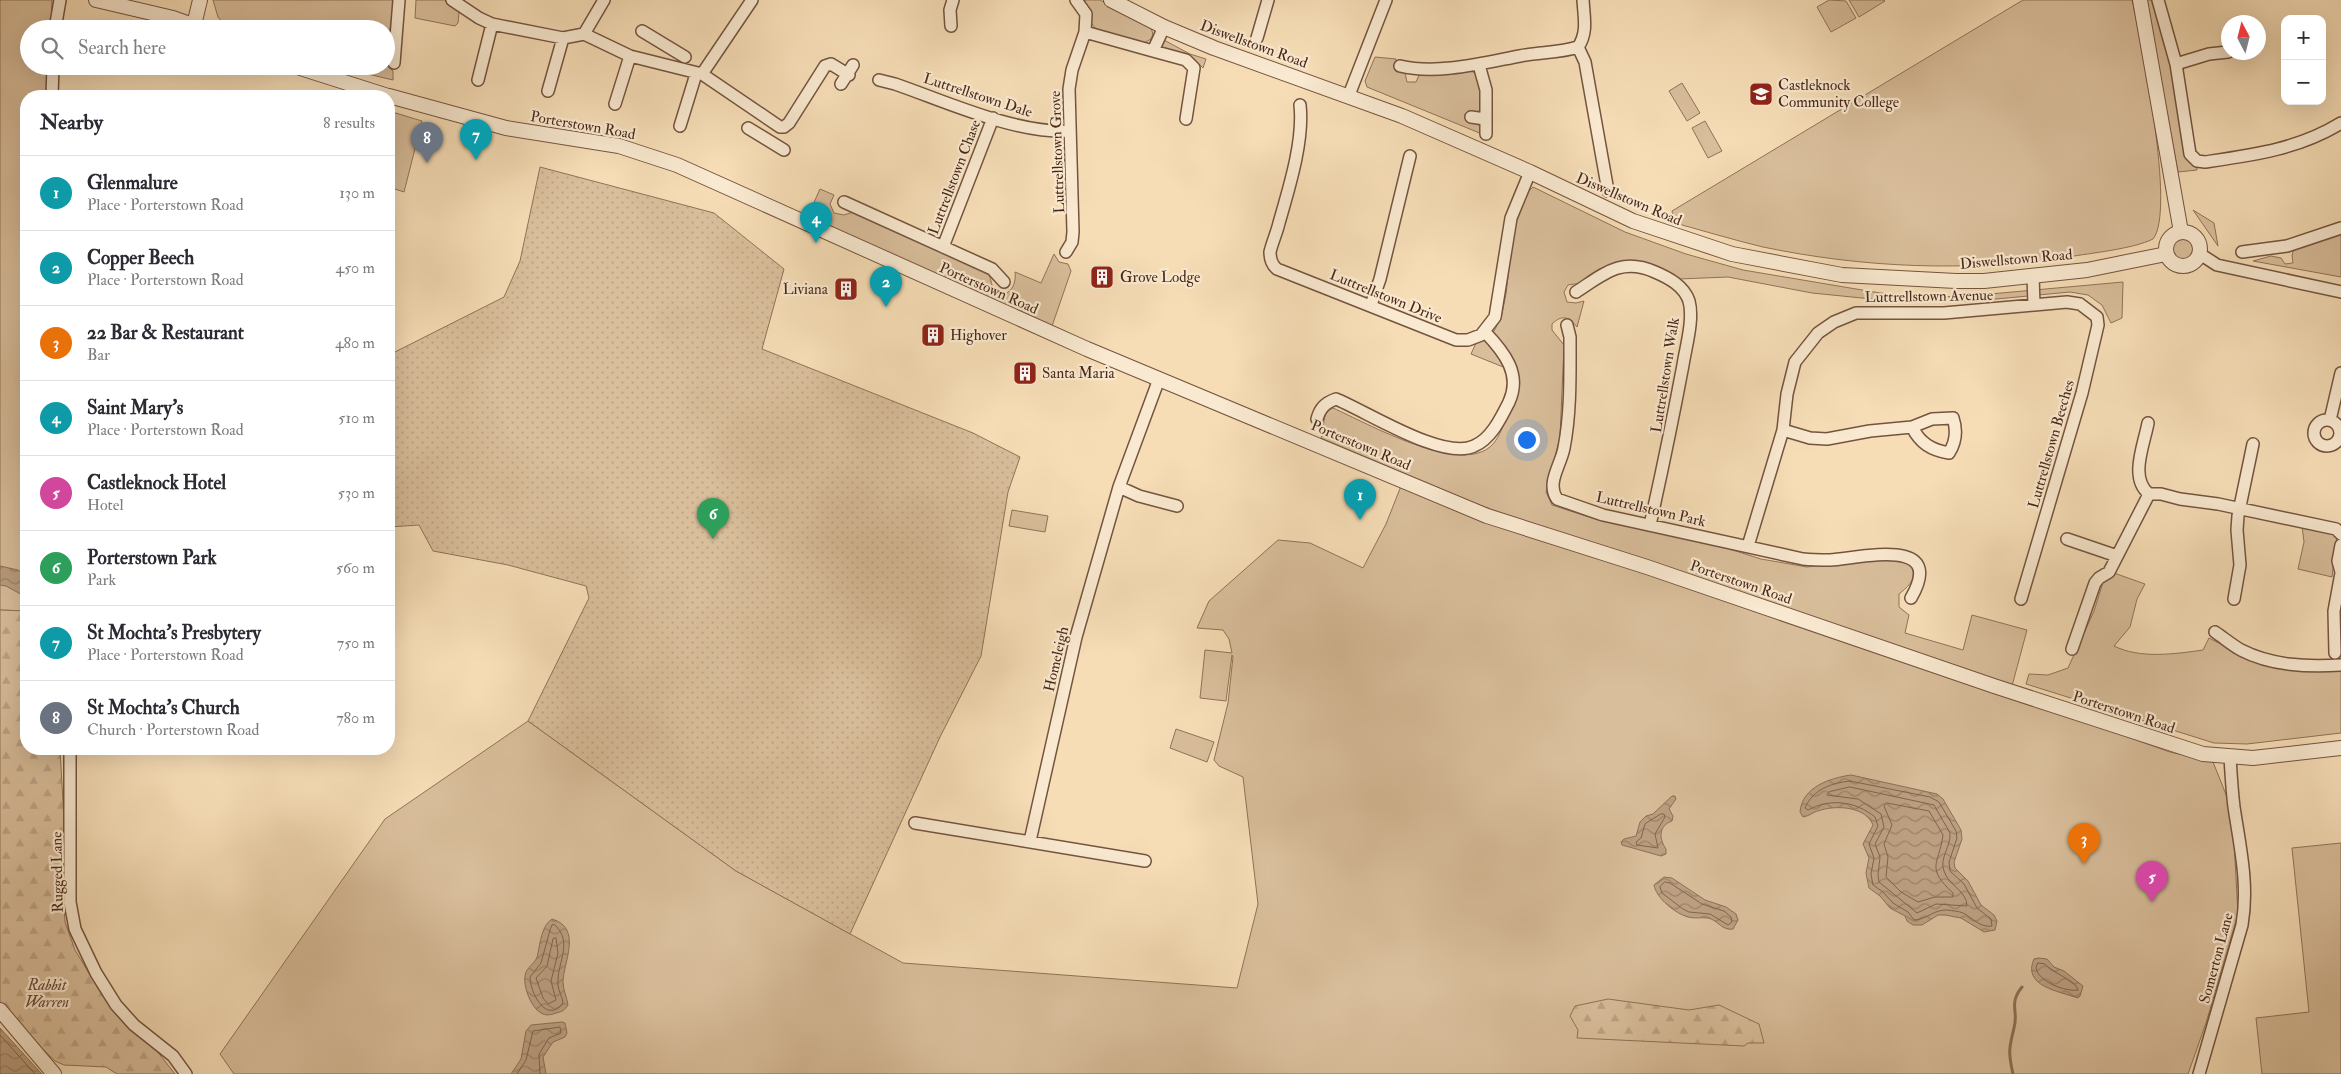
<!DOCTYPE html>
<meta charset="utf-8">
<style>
:root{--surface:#fff;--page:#f2f2f3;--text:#2b2b33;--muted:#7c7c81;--line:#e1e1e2;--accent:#1a73e8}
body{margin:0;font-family:"IM FELL Double Pica",serif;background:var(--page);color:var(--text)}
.controls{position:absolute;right:15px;top:15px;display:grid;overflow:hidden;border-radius:10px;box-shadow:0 5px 20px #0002}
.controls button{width:45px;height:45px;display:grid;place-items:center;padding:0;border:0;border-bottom:1px solid var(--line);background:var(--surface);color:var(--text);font:25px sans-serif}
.compass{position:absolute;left:2221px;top:15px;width:45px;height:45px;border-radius:50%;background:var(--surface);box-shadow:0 5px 20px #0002;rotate:353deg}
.you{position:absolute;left:1526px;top:439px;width:18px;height:18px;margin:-12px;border:4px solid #fff;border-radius:50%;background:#1a73e8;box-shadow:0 0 0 8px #1a73e833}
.badge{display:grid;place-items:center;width:32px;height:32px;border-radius:50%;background:var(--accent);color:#fff;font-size:16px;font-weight:700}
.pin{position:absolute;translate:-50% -41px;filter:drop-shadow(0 1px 2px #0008)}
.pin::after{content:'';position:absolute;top:26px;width:18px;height:15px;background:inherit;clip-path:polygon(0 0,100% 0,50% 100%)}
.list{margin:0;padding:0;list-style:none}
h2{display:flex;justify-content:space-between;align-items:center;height:65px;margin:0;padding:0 20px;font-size:21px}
h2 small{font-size:16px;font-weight:400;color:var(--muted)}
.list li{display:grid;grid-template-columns:32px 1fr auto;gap:15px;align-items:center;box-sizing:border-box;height:75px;padding:0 20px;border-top:1px solid var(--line)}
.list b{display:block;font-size:19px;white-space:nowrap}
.list p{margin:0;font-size:16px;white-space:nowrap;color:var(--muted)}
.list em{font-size:16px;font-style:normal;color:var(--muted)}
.icon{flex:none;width:28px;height:28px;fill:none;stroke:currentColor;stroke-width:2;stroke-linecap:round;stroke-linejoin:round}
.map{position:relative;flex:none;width:2341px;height:1074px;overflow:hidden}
.search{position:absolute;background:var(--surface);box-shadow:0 5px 20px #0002;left:20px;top:20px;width:375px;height:55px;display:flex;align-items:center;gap:12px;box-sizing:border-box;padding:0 18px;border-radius:28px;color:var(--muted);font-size:19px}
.panel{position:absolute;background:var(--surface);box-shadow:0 5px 20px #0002;left:20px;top:90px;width:375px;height:665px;border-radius:20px}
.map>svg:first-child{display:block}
.green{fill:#d9be9b;stroke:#917259}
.forest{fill:url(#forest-firs);stroke:#917259}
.park{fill:url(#park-dots);stroke:#917259}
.water{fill:url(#water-waves);stroke:#8d6f56}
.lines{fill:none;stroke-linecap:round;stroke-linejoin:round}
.shore{stroke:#82634c;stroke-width:1}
.stream{stroke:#8d6f56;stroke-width:3}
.minor-casing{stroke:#74543f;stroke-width:14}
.tertiary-casing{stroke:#74543f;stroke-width:16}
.minor{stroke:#f9e9d0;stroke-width:11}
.tertiary{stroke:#f9e9d0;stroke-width:14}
.labels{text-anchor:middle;stroke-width:4.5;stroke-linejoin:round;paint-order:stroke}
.street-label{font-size:15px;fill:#492717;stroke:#f9e9d0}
.poi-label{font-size:15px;fill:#492717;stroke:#f9e9d0;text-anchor:start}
.park-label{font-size:15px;font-style:italic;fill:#664531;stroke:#f9e9d0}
</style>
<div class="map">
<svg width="2341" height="1074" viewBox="0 0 2341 1074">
<defs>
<pattern id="forest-firs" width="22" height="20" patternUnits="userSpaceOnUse" patternTransform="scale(1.25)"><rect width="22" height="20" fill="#d9be9b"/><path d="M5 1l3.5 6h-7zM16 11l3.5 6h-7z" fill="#bca385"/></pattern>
<pattern id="park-dots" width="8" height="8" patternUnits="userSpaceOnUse" patternTransform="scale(1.25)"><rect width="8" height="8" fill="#d9be9b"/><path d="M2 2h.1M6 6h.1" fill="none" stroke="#bca385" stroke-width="1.8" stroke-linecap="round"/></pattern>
<pattern id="water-waves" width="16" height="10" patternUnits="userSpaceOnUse" patternTransform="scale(1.25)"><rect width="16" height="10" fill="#bb9f80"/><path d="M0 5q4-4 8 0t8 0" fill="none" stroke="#9a8268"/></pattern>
</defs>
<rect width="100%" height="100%" fill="#f6ddb6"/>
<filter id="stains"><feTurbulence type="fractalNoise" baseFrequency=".004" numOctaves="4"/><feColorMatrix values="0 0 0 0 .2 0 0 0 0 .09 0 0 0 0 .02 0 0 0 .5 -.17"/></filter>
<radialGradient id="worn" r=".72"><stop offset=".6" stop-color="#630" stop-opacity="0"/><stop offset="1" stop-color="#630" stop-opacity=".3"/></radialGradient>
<path class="green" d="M0,0h52l-1,29h-22v37h20l-1,30h-22v515l-26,-1z
M213,0h183l-10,48v-19h-158l-10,-12z
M416,0h41l3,3 -2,20 -3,3 -40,-8z
M1085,0h15l51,28 2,6 -2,5 -7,4 -48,-14 -5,-6 -7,-17z
M1829,0l17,1 10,17 -25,14 -14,-25z
M1849,0h35l1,1 -26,16z
M2023,0h109c9,40 44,211 21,239 -20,10 -62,14 -85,18 -102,15 -204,11 -305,-10 -29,-7 -59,-16 -88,-24l-3,-12z
M2146,0h7l18,68 10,49 4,39 4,6 8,5v3l-19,2z
M1162,39l28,15 16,5 -3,9 -9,-9 -29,-9 -3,-5z
M1375,57l21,2 1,11 8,3 2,9h9l4,-9 49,-3c15,5 13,26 13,39l-7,4 -6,8 10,4 3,9 -115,-47 -2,-6z
M386,65l7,6v9l-59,-14z
M1682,83l18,30 -13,8 -18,-30z
M389,111l33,10 -18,71 -15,-5z
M1705,121l17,30 -14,7 -16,-30z
M1533,187l92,45 61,22 57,16 137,23 77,4 166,-15 -1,36 -11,5 -9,-18 -14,-10 -18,-3 -95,9 -93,-1 -70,-7 -84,-16 -49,2 -67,-14 -21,10 -10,8 -13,2 -4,7 3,10 9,1 8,-2 -7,26c-8,-10 -15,-13 -25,-3v6l12,15 -4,92 -14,55 6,13 46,15 103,20 60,19 46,8 73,-9 17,3 15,4c4,15 -2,20 -13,29v13l10,8 -4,18 58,17 9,-35 55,15 -15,56 -533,-181 -158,-67c5,-12 -1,-24 12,-30 32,14 130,70 160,36 7,-8 11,-21 15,-30 4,-14 10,-26 10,-41l-47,-19 5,-11 18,-12 7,-13 5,-24 8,-70 12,-30z
M820,189l14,6 -4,9 4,9 10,2 9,-3 134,60c5,5 3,13 8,18 13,11 22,-5 20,-18l26,11 13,-29 5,8 9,2 3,7 -20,58 -244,-111z
M2193,210l21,13 4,23z
M2341,233v44l-88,-16 18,-5 10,2 4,6 8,-1 -1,-8 2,-6z
M2173 249a10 10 0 1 1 20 0a10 10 0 1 1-20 0Z
M1403,481l767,271 43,10 14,35 7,44 4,73 -32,109 -18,51h-1954l-14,-20 165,-235 143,-98 208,150 167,92 334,25 21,-84 -15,-127 -24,-11 -5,-6 14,-57 5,-46 -1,-2 -6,46 -26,-3 5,-48 27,3 -3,-14 -6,-9 -26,-2 12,-27 69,-61 32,3 53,25 23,-44z
M1012,510l36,6 -3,16 -36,-6z
M2302,526l35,9 -5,42 -34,-8 6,-27z
M2114,573l31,11 -8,15 -7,28 -16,19c26,13 61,8 89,4l6,-12 31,16 101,15v64l-94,11 -33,-1 -188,-59 3,-10 19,1 20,-7 26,-57 10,-32z
M1176,729l38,13 -7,20 -37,-14z
M2341,843v231h-79l-6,-56 53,-6 -17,-164z"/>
<path class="forest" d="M0,610l26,1v138h34l5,89 -1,68 1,16 10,28 26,43 27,35 29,23 18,23h-58l-11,-7 -42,-2 -9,-4 -23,-22 -32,-21z
M1608,999l81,11 30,-5 40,19 5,19h-16l-4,3 -167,-8 1,-8 -8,-14 5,-10z"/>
<path class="park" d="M540,167l174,46 70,56 -22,80 211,84 47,24 -12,35 -27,164 -41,81 -90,197 -114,-63 -208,-150 61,-123 -3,-12 -78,-21 -75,-14 -14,-26 -30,2v-172l115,-58 16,-36z"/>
<path class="water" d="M0,566l18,4 8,6v21l-20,-11 -6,-1z
M1851,775l86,19 6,5 18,31 1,9 -8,23 1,6 13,13 13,24 13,10 3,6 -2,9 -11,2 -23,-14 -16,-3h-7l-16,10h-9l-6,-4 -2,-5 -15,-8 -10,-12 -11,-8 -3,-15 3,-15 -6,-14 10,-19c-7,-18 -35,-20 -52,-15 -7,1 -11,6 -18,7l-3,-5c2,-25 30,-34 51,-37z
M1672,796h3l1,3 -7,10 4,7 -1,5c-14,5 -13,18 -6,28v5l-5,2 -39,-11 -1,-3 3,-3 12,-3 4,-14 6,-6 7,-2z
M1664,877l8,1 33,22 21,7 10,7 2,6 -5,9c-11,2 -15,-9 -25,-11 -6,-1 -13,1 -20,-1 -12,-3 -32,-19 -34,-32z
M552,919c31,9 11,44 11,63 0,8 4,15 5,23 -3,5 -6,7 -12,8 -5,2 -10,3 -15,0 -10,-5 -18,-27 -16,-37 1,-10 12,-12 13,-23 2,-10 4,-28 14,-34z
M2039,958l8,1 7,8 10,4 19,15 -3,10 -2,2c-20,-7 -56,-12 -44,-39z
M562,1022l3,1 2,10 -2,4 -12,5 -10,15 3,17h-35l10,-15 5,-28 5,-6z
M0,1028l39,43 3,3h-42z"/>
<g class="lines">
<path class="shore" d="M1850,781l80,16 9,5 17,29 1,7 -8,24 1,9 14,13 13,24 14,11 1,7c-12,2 -19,-8 -29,-13 -4,-2 -11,-2 -15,-3 -14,-1 -22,10 -34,10l-6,-8 -15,-9 -10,-11 -10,-7 -2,-11 3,-16 -5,-14 9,-18 -3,-9c-20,-16 -44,-19 -67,-7l-3,-2c8,-19 27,-25 45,-27z
M1850,787l84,18 16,28c1,14 -11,25 -6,38 4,14 23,20 23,35l-31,-2 -19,9 -38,-31 -1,-7 2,-18 -5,-13 9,-17 -3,-13 -23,-15 -31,-4 2,-3z
M1887,803l42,8 14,24c-4,30 -18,32 10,58v4h-18l-17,5 -17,-10 -15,-15 2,-20 -4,-13 8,-19 -8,-19z
M1661,814h3l1,3 -10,17 3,14 -21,-3 -1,-3 5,-4 4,-14z
M1665,882l5,1 32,21 22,7 7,6 1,5 -4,3 -18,-11 -21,-2 -6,-3 -21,-16 -2,-6z
M555,925c18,17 3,36 3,56 -1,8 4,14 5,22 -17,22 -33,-11 -33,-26l11,-14 9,-33 2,-5z
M556,938l2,15 -7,28 5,19 -8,4 -5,-6 -7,-20 11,-12 6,-27z
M2038,963l7,1c9,10 30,16 33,26 -12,2 -40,-8 -42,-22z
M0,1035l35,39
M517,1074l9,-14 7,-29 27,-4 1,6 -12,5 -10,16 1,20"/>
<path class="stream" d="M2013,1074c-5,-22 -4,-26 1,-46 5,-17 -6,-24 8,-41"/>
<g class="minor-casing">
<path id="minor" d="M452,0l27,18 13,6 71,14 21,-4
M1076,0l10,14 -1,18
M2158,0l18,64 14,90 7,7 8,1c48,-7 94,-13 136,-39
M951,26l-1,-16 3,-10
M1164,27l-11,24 33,9 8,8 -8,51
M55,29l5,-29
M642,31l43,26
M584,34l46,22 72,18 78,53h4l5,-4 36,-57 6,-2 18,11
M584,34l20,-34
M1257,38l11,-38
M1578,47l7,15 23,129
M394,63l5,-63
M2176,64l33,-10 19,-2
M1479,65l7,25v44
M1400,66c37,9 83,-3 120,-10 19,-4 40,-3 58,-9 10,-14 6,-30 5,-47
M702,74l50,-74
M478,80l14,-56
M879,80l16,4c52,18 121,50 175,47
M841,84l12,-19
M548,91l15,-53
M1349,95l37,-95
M52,96l1,-30
M615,104l15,-48
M1300,105c4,36 -11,83 -21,118 -2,9 -7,20 -9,29 0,7 2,13 7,17l179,71h12l13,-5 14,-18 16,-99 19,-46
M1471,117l14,2
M680,126l16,-52
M748,128l36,22
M844,202l148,67 12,13
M943,247l50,-129
M1066,252l6,-10 1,-10 -4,-143 3,-19 13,-38 68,19
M2242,252l45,-6 54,-18
M2200,254l17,11 124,27
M2033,276l1,29
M1576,292c28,-18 45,-35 79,-20 14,6 29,14 34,29 5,18 -3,45 -6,64 -10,53 -21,106 -33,160
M1371,305l9,-26 30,-123
M1567,325l3,12c0,37 1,75 -6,111 -3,17 -18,35 -7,51l46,16 200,44c9,1 18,1 27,1 31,-2 117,-24 81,38
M1317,419c3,-11 8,-16 19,-20 30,12 107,62 138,47 17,-7 27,-28 35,-44 13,-28 -5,-50 -24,-70
M2314 433a13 13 0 1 1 26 0a13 13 0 1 1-26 0Z
M2330,420l11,-47
M2148,423c-4,22 -19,55 1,71
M1783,430l27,8 17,1 43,-8 42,-4 20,-8 21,-1c4,12 3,24 -4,35 -18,-3 -29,-10 -37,-26
M1119,487l20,9 38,10
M2067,539l50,17
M2341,545l-3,16 3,11
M1748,546l35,-116 4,-36 8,-32 23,-29 16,-11 22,-9h88l123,-11 13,2 17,13 1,8 -16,68 -61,206
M2234,599l6,-34 -3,-35 1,-14 15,-72
M2215,632c9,6 17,13 26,18 31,16 67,17 100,15
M2072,649l23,-66 4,-5 10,-6 40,-78h12l19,5 38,5 118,25 5,5
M2335,653l-1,-42 7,-38
M70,749v153l5,27 21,44 20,32 18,20 39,31 13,18
M915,823l230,38
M1030,841l46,-204 43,-150 40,-108
M2199,1074l43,-149c7,-40 -2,-78 -8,-118 -2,-16 -3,-33 -4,-50"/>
</g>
<g class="tertiary-casing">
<path id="tertiary" d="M96,0l77,18 31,11
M1111,0l53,27 50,21 188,68 128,56 103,49 99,33 110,21 114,6h28l103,-11 79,-16
M2140,0l41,232
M194,25l6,-25
M294,66l94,30
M389,96l117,32 113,18 58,19 410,184 400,167 160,51 347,119 209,68 50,4 88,-10
M2166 249a17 17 0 1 1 34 0a17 17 0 1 1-34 0Z
M0,1010l54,64"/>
</g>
<use href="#minor" class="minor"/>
<use href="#tertiary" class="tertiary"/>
</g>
<defs>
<g id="school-square" transform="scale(1.25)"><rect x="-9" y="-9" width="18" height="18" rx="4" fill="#8f2418" stroke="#f9e9d0"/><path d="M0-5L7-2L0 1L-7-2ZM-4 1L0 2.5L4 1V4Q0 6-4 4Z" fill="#fff"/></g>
<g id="building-square" transform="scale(1.25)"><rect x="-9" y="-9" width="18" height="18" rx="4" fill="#8f2418" stroke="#f9e9d0"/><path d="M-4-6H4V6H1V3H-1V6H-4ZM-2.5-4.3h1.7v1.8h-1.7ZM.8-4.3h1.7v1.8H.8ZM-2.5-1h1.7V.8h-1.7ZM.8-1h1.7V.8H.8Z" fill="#fff"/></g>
</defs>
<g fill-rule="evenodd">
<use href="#school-square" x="1761" y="94"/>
<use href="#building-square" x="1102" y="277"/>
<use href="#building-square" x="846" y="289"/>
<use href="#building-square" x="933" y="335"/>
<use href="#building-square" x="1025" y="373"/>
</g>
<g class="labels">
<g class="street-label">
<text transform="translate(1254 44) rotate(20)" y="5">Diswellstown Road</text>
<text transform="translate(978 95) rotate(18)" y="5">Luttrellstown Dale</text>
<text transform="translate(583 125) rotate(10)" y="5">Porterstown Road</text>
<text transform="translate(1057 152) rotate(-92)" y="5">Luttrellstown Grove</text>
<text transform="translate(954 177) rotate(-69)" y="5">Luttrellstown Chase</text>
<text transform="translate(1629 199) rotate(23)" y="5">Diswellstown Road</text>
<text transform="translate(2016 259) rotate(-5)" y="5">Diswellstown Road</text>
<text transform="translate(989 288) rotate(24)" y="5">Porterstown Road</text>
<text transform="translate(1386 296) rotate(22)" y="5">Luttrellstown Drive</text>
<text transform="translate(1929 296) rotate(-1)" y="5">Luttrellstown Avenue</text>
<text transform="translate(1665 375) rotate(-81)" y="5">Luttrellstown Walk</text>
<text transform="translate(2051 444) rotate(-74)" y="5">Luttrellstown Beeches</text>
<text transform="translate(1361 445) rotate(23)" y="5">Porterstown Road</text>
<text transform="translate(1651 509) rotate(13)" y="5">Luttrellstown Park</text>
<text transform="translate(1741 582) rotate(19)" y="5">Porterstown Road</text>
<text transform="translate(1056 659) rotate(-77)" y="5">Homeleigh</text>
<text transform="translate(2124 712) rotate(18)" y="5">Porterstown Road</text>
<text transform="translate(57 872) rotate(-91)" y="5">Rugged Lane</text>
<text transform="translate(2216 958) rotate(-75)" y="5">Somerton Lane</text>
</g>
<g class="poi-label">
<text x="1778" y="90">Castleknock<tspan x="1778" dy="17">Community College</tspan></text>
<text x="1120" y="282">Grove Lodge</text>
<text x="828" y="294" text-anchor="end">Liviana</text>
<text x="950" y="340">Highover</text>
<text x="1042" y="378">Santa Maria</text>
</g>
<g class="park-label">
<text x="47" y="990">Rabbit<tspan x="47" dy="17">Warren</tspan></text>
</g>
</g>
<rect width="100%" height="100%" filter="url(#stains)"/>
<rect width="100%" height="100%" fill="url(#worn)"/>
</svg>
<div class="controls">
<button>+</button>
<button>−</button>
</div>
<svg class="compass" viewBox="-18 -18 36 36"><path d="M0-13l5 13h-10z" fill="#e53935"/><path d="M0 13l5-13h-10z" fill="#7c7c81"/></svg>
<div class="you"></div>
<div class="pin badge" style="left:1360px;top:520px;background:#0f9aa8">1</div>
<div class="pin badge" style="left:886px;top:307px;background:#0f9aa8">2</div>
<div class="pin badge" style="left:2084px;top:864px;background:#e8710a">3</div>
<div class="pin badge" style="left:816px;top:243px;background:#0f9aa8">4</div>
<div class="pin badge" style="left:2152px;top:902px;background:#d1479c">5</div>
<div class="pin badge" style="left:713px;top:539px;background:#2e9e5b">6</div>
<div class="pin badge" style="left:476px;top:160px;background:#0f9aa8">7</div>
<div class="pin badge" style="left:427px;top:163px;background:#6b7280">8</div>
<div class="search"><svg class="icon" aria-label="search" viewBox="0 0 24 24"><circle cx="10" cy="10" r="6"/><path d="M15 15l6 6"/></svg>Search here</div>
<section class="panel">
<h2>Nearby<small>8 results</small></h2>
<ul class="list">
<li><span class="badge" style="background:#0f9aa8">1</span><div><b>Glenmalure</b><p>Place · Porterstown Road</p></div><em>130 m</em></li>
<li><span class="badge" style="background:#0f9aa8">2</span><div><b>Copper Beech</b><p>Place · Porterstown Road</p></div><em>450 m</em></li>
<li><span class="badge" style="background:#e8710a">3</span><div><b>22 Bar &amp; Restaurant</b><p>Bar</p></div><em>480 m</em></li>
<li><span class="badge" style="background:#0f9aa8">4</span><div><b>Saint Mary's</b><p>Place · Porterstown Road</p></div><em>510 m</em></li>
<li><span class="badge" style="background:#d1479c">5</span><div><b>Castleknock Hotel</b><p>Hotel</p></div><em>530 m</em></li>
<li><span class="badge" style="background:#2e9e5b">6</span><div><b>Porterstown Park</b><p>Park</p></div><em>560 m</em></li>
<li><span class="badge" style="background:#0f9aa8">7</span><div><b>St Mochta's Presbytery</b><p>Place · Porterstown Road</p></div><em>750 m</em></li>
<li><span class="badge" style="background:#6b7280">8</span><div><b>St Mochta's Church</b><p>Church · Porterstown Road</p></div><em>780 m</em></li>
</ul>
</section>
</div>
